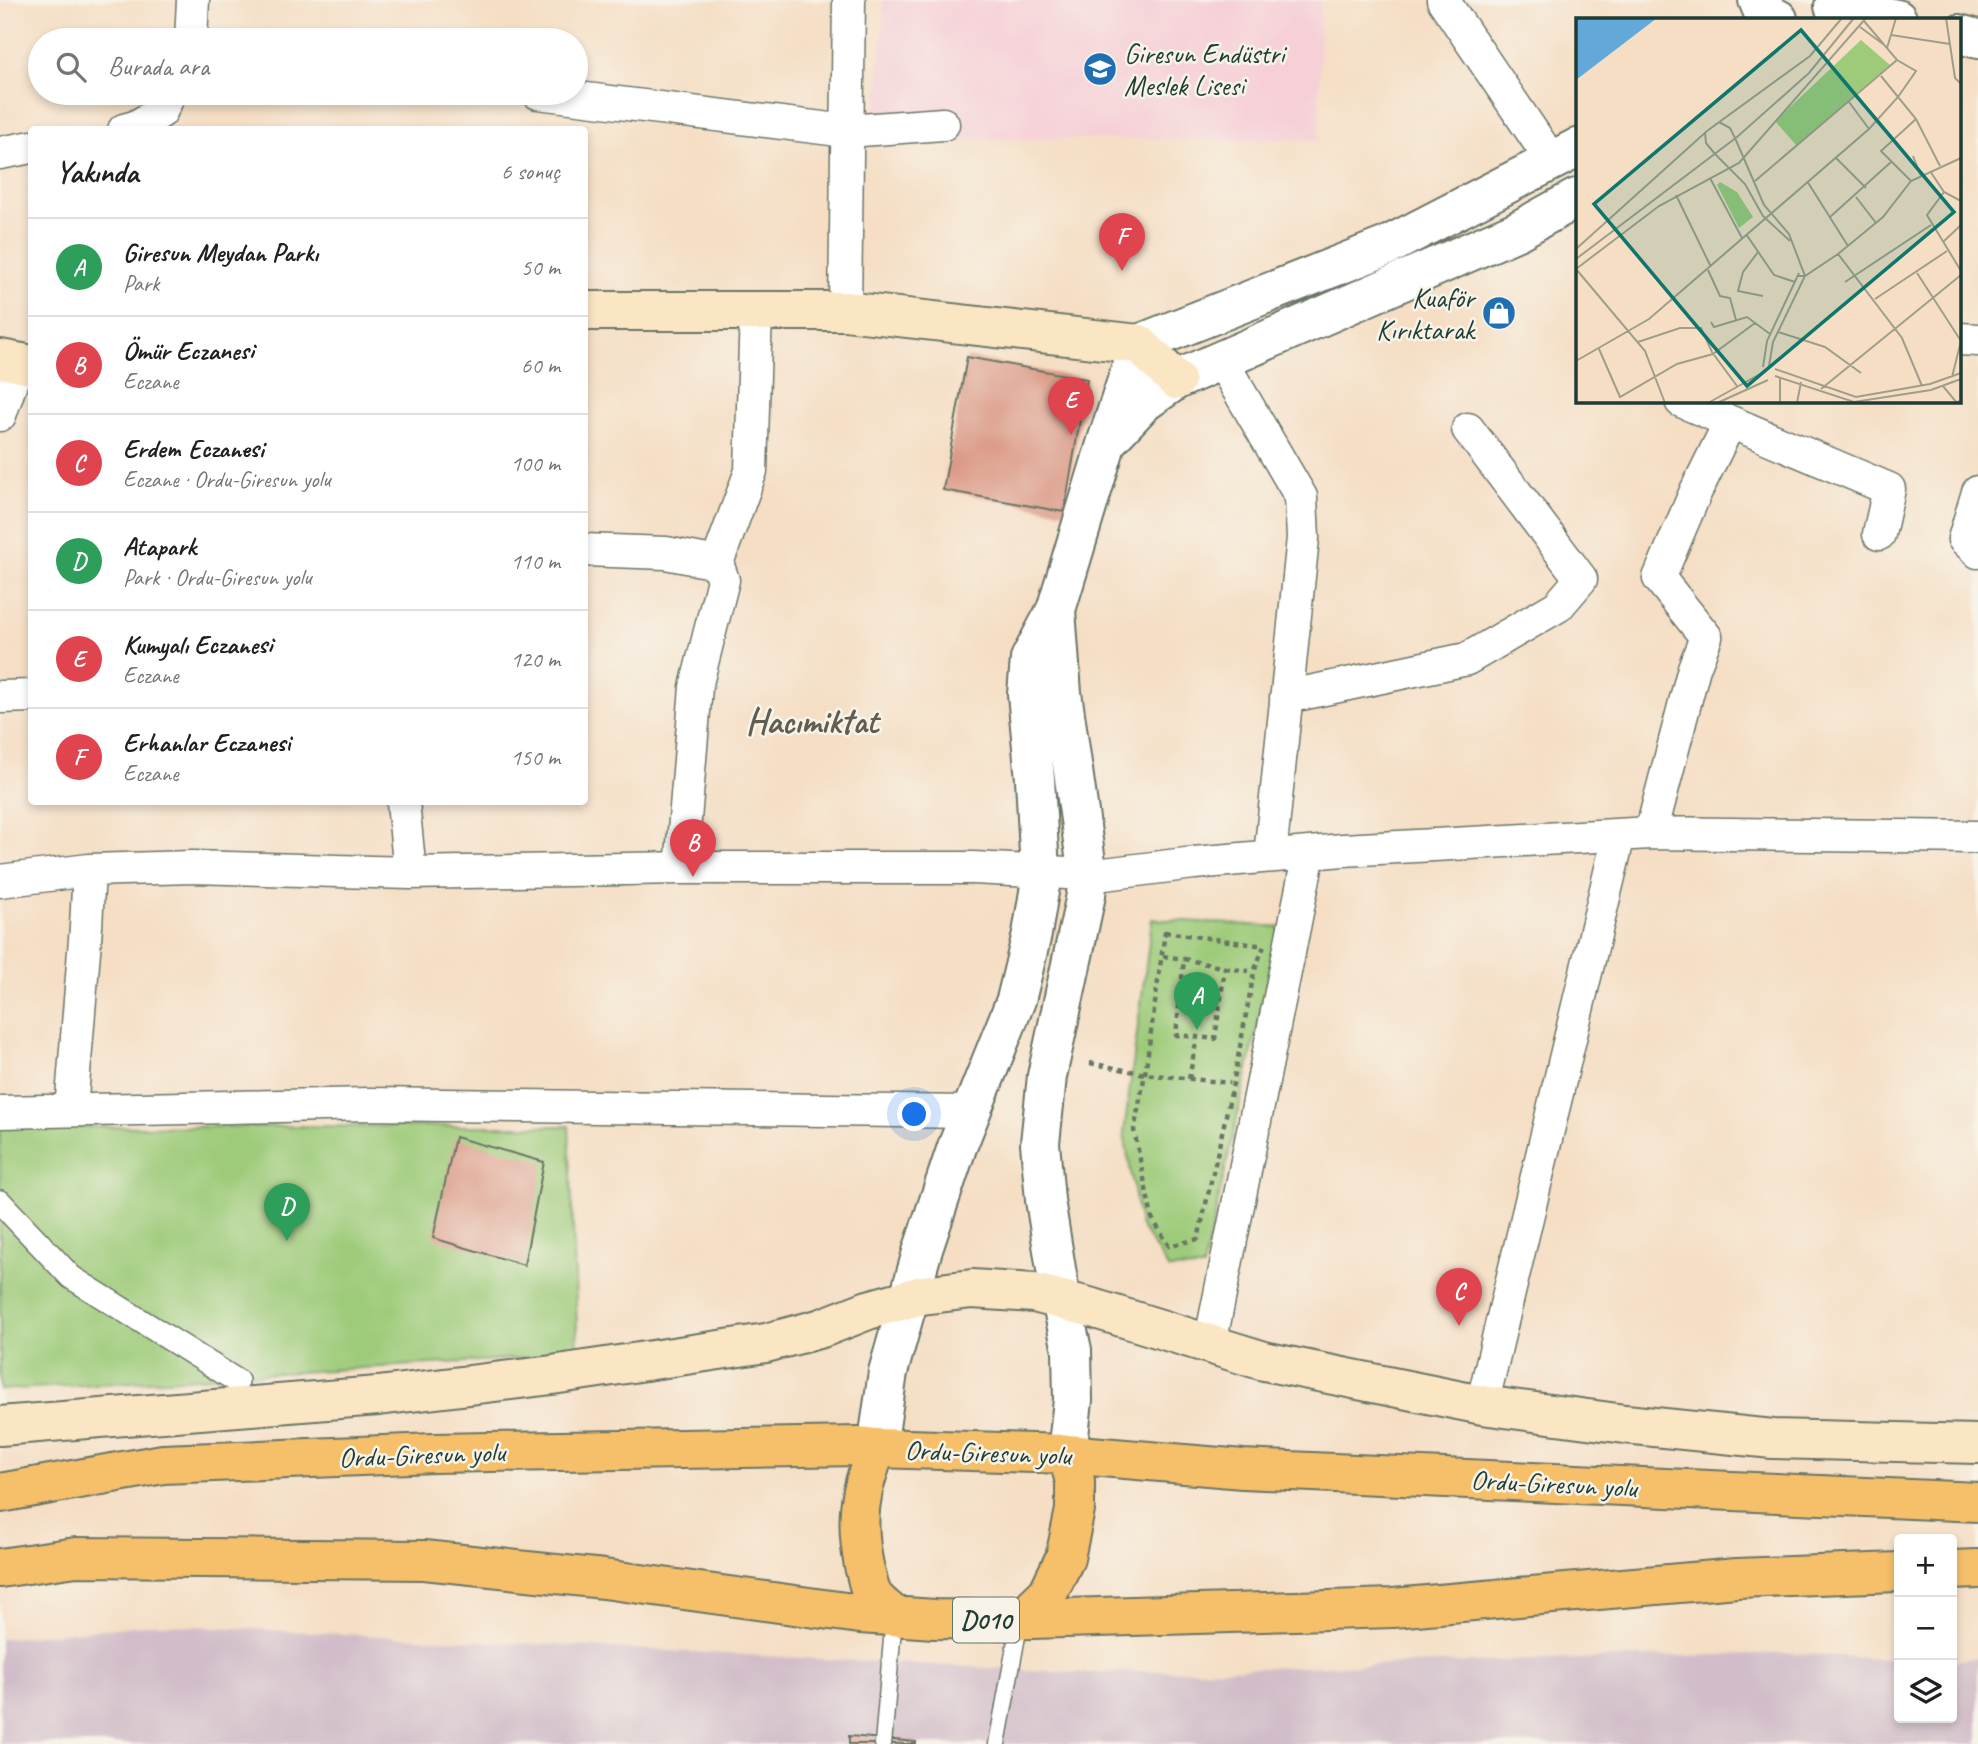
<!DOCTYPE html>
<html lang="tr">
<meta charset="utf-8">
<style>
:root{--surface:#fff;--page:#f2f2f2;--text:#202124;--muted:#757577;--line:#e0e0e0;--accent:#b45309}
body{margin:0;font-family:Caveat,sans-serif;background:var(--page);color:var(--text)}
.controls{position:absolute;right:21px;bottom:21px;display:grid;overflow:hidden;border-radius:7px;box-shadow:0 4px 10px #0003}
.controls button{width:63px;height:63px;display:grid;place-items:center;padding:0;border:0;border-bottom:2px solid var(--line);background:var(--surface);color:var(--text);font:35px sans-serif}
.you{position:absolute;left:915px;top:1115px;width:24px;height:24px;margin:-18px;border:5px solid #fff;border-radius:50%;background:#1a73e8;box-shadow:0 0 0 10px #1a73e833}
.badge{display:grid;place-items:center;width:46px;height:46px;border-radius:50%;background:var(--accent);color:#fff;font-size:23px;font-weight:700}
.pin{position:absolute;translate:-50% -58px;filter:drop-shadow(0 2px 4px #0008)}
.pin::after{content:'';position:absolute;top:37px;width:24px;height:21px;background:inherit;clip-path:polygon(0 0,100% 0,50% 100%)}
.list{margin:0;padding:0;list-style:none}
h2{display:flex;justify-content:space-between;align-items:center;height:91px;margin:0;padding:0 28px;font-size:30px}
h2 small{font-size:23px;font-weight:400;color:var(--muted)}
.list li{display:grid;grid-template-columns:46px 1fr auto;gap:21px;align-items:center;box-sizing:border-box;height:98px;padding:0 28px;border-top:2px solid var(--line)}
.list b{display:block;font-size:26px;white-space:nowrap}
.list p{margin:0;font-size:23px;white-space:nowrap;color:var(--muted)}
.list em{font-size:23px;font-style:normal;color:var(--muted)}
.icon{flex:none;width:38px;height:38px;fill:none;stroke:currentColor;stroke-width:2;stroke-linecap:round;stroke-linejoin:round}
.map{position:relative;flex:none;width:1978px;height:1744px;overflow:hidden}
.search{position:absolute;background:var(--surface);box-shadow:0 4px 10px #0003;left:28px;top:28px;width:560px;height:77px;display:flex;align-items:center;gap:18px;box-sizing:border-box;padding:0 24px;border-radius:38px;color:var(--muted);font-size:26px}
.panel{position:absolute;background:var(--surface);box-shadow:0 4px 10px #0003;left:28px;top:126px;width:560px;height:679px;border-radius:7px}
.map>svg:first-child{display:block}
.built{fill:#f6cfd7}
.industrial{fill:#d1bdc9}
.green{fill:#9dcb79;stroke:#5e8456;stroke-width:2}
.building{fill:#dc9b88}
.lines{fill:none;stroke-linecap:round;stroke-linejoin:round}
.service-casing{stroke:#6a7566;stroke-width:19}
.pedestrian-casing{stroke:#6a7566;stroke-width:26}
.minor-casing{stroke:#6a7566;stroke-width:35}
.tertiary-casing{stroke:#6a7566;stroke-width:42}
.secondary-casing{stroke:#6a7566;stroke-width:42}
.trunk-casing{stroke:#6a7566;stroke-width:42}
.path{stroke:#6a7566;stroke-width:4.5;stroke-dasharray:5 5;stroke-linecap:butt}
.service{stroke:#fff;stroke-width:16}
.pedestrian{stroke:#fff;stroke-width:23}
.minor{stroke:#fff;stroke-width:32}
.tertiary{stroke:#fff;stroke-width:38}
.secondary{stroke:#fbe6c4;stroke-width:38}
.trunk{stroke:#f6c06b;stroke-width:38}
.labels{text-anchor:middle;stroke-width:5;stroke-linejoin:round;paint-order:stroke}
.shield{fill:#f7f3e8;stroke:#60746a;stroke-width:2}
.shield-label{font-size:26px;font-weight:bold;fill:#1f3d34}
.poi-label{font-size:28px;fill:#1f3d34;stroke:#f7f3e8;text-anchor:start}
.street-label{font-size:28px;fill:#1f3d34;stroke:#f7f3e8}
.district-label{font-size:35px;font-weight:bold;fill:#615e51;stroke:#f7f3e8}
.inset-road{fill:none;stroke:#9f9e8a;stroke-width:2}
.view{fill:#0f766e;fill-opacity:0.15;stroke:#0f766e;stroke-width:3.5}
.inset-edge{fill:none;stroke:#1f3d34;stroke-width:3.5}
</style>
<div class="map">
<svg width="1978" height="1744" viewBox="0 0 1978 1744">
<rect width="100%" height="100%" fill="#f7f3e8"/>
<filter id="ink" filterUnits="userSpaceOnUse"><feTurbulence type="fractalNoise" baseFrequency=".0143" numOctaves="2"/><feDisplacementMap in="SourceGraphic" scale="14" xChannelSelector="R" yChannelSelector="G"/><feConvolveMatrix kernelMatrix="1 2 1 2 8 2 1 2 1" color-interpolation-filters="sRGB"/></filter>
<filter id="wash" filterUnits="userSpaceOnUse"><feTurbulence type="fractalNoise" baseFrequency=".00686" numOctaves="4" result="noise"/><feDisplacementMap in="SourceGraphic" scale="28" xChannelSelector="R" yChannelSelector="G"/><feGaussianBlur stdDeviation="1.57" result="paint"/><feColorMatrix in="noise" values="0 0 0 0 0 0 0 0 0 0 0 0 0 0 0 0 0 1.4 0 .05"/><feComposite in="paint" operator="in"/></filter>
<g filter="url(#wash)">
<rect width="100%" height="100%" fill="#f5dec4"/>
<path class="built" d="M884,0h436l-1,140 -443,-2z"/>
<path class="industrial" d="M155,1624l929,49 707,-20 108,7v58h53v-57l26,-3v86h-1978v-105z"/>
<path class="green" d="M1152,919l128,8 -77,341 -34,1 -29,-44 -16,-92z
M569,1126l9,229 -578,35v-263z"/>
<g id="blocks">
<path class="building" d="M967,357l120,22 -23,133 -121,-22z
M455,1137l89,25 -20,103 -91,-27z
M849,1736l67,6v2h-67z"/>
</g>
</g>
<g filter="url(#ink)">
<use href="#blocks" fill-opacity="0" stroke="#6a7566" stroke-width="2"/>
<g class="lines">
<g class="service-casing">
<path id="service" d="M883,1744l11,-128
M997,1744l23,-124"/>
</g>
<g class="pedestrian-casing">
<path id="pedestrian" d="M0,1202l71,75 166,104"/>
</g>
<g class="minor-casing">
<path id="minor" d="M1443,0l109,161
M191,40l2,-40
M538,93l309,38 96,-7
M124,130l11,-3 26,-15 9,-19
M0,153l32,-6
M845,311l4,-311
M1959,339l19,1
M1221,360l80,137 2,41 -33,318
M1681,401l208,88 -10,45
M0,415l18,-52
M1978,492l-14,47 14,13
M584,550l82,3 51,10
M0,697l32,-1
M1286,697l181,-38 91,-53 23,-27 -113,-150
M403,802l7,71
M1651,833l43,-165 12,-31 -47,-59 37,-87 34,-69
M681,868l15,-181 27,-107 -6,-17 34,-92 5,-160
M0,881l89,-11 103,-3 218,6 271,-5h292l94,5 21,3 106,-13 149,-13 308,-17 327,4
M71,1110l15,-183 3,-57
M0,1112l370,-8 601,8
M1210,1344l99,-491
M1482,1405l137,-570"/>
</g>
<g class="tertiary-casing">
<path id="tertiary" d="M1758,0l5,12 15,7
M1834,6l63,13
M1959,34l19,5
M1112,436l31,-33 33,-23 341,-149 60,-33
M1056,610l6,83 26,183 -2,19 -39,181 -7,67 5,57 16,100 11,50 1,50 -6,54
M877,1448l11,-76 35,-123 34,-102 59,-147 16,-66 8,-48v-14l-5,-93 -8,-85 3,-35 26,-49 51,-169 32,-97 248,-98 190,-98"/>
</g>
<g class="secondary-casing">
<path id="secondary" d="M584,311h261l294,33 37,36
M0,359l32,6
M0,1426l378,-30 174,-21 214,-32 56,-15 46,-18 40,-11 14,-4 50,-6 62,4 55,14 175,54 218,44 143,19 148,15 205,5"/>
</g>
<g class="trunk-casing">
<path id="trunk" d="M877,1448c-18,43 -22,72 -13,118 3,9 4,23 10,31 5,7 14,13 20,19
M0,1493l163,-29 271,-11 426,-7 17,2 190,6 176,15 735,33
M0,1568l76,-11 348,3 180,19 256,35 75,5 64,1 394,-12 344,-30 162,-6
M1952,1570l26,-1
M1020,1620l28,-27 17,-35 10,-48v-29l-8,-27"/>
</g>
<path class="path" d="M1165,932l99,14 -10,26 -21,112 -35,155 -29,7 -17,-28 -18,-88 11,-56z
M1163,956l21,3
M1225,968l24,3
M1090,1063l55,11 85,9
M1189,1079l8,-42 -21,-2 8,-76 41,9 -10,71 -18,-2"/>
<use href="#service" class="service"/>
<use href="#pedestrian" class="pedestrian"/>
<use href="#minor" class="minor"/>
<use href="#tertiary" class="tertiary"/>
<use href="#secondary" class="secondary"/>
<use href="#trunk" class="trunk"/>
</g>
</g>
<defs>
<g id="school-disc" transform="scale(1.75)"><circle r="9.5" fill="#1f6fb2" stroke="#f7f3e8"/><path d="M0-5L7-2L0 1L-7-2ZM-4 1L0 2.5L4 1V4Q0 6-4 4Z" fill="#fff"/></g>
<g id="shop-disc" transform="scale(1.75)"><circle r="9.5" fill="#1f6fb2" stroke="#f7f3e8"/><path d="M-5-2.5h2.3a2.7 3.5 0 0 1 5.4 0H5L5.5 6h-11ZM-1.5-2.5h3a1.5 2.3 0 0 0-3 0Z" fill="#fff"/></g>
</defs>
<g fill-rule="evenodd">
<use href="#school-disc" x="1100" y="69"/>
<use href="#shop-disc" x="1499" y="313"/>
</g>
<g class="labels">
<rect class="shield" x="953" y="1597.5" width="66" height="45" rx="5"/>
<g class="shield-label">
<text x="986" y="1629">D010</text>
</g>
<g class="poi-label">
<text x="1124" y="63">Giresun Endüstri<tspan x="1124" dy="32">Meslek Lisesi</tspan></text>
<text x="1474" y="307" text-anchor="end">Kuaför<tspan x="1474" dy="32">Kırıktarak</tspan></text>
</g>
<g class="street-label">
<text transform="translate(988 1452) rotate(2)" y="10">Ordu-Giresun yolu</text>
<text transform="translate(422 1454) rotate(-2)" y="10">Ordu-Giresun yolu</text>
<text transform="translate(1554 1483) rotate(3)" y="10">Ordu-Giresun yolu</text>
</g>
<g class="district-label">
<text x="812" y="733">Hacımiktat</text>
</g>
</g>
<g transform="translate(1576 18)">
<rect width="385" height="385" fill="#f5dec4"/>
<path d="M285,22l29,25 -94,80 -21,-24zM144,164l17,10 16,25 -14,11 -22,-43z" fill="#9dcb79"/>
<path d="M0,0h81l-81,62z" fill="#62a9d9"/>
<path class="inset-road" d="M370,0l9,60 6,6M284,9l23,17M315,17l59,9M311,30l9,-30M305,58l35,43 24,47M273,84l20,27M143,104l11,6 5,10M129,114l1,11 9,11M159,120l29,67 25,29 16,42 -32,66 -4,24M139,136l30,30 18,32 27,25M337,138l8,20M259,139l31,31M354,153l14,21 17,9M134,160l32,60M179,163l142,-121M231,163l41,65M335,163l-30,-30 35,-32M368,174l-17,23 34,56M100,177l35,72M280,179l20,26M254,199l61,-55M170,216l28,41 21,7M367,224l18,-17M0,231l131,-118 103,-75 32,-38M182,234l-15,20 -5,19 25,5M262,236l64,84 20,48M0,241l161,-122 72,-64 45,-55M0,251l69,82 20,52M0,251l83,-63 80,-43 127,-145M132,252l12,26 10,2 6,22M341,255l44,68M222,258h7l33,-22 45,-37 28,-36 50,-23M269,264l86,-57M299,281l72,-48M135,304l3,5 33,-10 23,17M202,314l47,15 36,26M62,324l42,-14h21l11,24 25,34M23,331l21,48 57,-33 36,-10 42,-31M0,343l73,-42 220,-190 29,-32 18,-26 -19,-11 -33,-39M187,349l4,-26 32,-68M199,351l81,28 74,-13 31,-11M199,358l79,26 77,-12 30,-11M376,359l9,-36M204,360v25M367,368l13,16 5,-1M245,371l140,-114M132,385l54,-30M141,385l51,-23M221,385l4,-21"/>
<path class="view" d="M225,12l153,182 -207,174 -153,-182z"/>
<rect width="385" height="385" class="inset-edge"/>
</g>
</svg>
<div class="controls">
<button>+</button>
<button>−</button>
<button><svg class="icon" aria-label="layers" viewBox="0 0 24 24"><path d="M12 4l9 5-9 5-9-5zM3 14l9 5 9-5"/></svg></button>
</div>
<div class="you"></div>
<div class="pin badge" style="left:1197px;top:1030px;background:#2e9e5b">A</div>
<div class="pin badge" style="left:693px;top:877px;background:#e0444e">B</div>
<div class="pin badge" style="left:1459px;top:1326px;background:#e0444e">C</div>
<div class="pin badge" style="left:287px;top:1241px;background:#2e9e5b">D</div>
<div class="pin badge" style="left:1071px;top:435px;background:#e0444e">E</div>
<div class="pin badge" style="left:1122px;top:271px;background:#e0444e">F</div>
<div class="search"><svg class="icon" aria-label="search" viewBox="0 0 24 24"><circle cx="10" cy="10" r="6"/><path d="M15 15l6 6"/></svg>Burada ara</div>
<section class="panel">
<h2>Yakında<small>6 sonuç</small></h2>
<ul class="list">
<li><span class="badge" style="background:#2e9e5b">A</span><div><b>Giresun Meydan Parkı</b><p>Park</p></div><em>50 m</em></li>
<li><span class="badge" style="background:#e0444e">B</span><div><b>Ömür Eczanesi</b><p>Eczane</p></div><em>60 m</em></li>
<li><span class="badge" style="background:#e0444e">C</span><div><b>Erdem Eczanesi</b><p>Eczane · Ordu-Giresun yolu</p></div><em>100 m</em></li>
<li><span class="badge" style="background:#2e9e5b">D</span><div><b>Atapark</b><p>Park · Ordu-Giresun yolu</p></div><em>110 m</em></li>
<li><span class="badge" style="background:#e0444e">E</span><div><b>Kumyalı Eczanesi</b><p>Eczane</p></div><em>120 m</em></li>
<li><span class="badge" style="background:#e0444e">F</span><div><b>Erhanlar Eczanesi</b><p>Eczane</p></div><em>150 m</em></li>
</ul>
</section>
</div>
